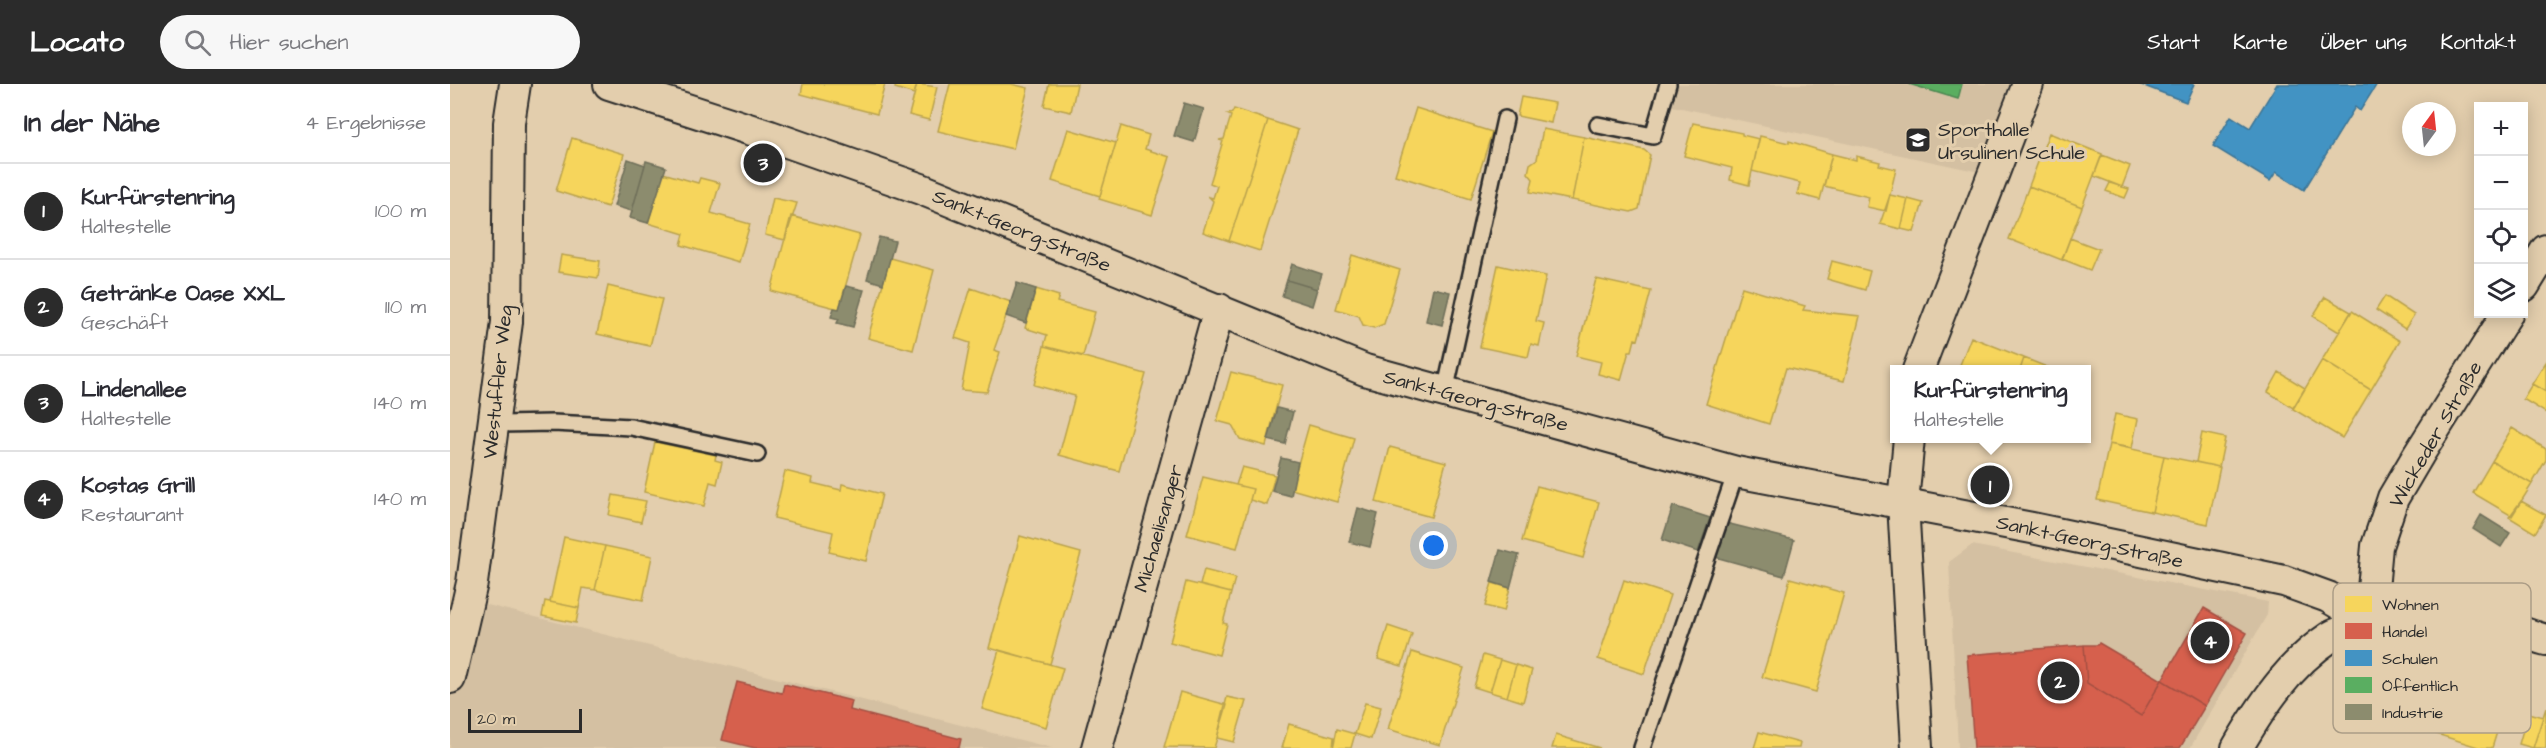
<!DOCTYPE html>
<html lang="de">
<meta charset="utf-8">
<style>
:root{--surface:#fff;--page:#f7f7f7;--text:#2b2b33;--muted:#7c7c81;--line:#e1e1e2;--accent:#2b2b2b}
body{margin:0;font-family:"Architects Daughter",sans-serif;background:var(--page);color:var(--text)}
.controls{position:absolute;right:18px;top:18px;display:grid;overflow:hidden;border-radius:0px;box-shadow:0 3px 15px #0003}
.controls button{width:54px;height:54px;display:grid;place-items:center;padding:0;border:0;border-bottom:2px solid var(--line);background:var(--surface);color:var(--text);font:30px sans-serif}
.compass{position:absolute;left:1952px;top:18px;width:54px;height:54px;border-radius:50%;background:var(--surface);box-shadow:0 3px 15px #0003;rotate:15deg}
.scale{position:absolute;left:18px;bottom:15px;width:114px;box-sizing:border-box;padding-left:6px;border:3px solid #2b2b2b;border-top:0;font-size:16px;line-height:21px;white-space:nowrap;color:#2b2b2b;-webkit-text-stroke:4px #e3cead;paint-order:stroke}
.you{position:absolute;left:984px;top:462px;width:21px;height:21px;margin:-15px;border:4px solid #fff;border-radius:50%;background:#1a73e8;box-shadow:0 0 0 9px #1a73e833}
.badge{display:grid;place-items:center;width:39px;height:39px;border-radius:50%;background:var(--accent);color:#fff;font-size:20px;font-weight:700}
.pin{position:absolute;translate:-50% -50%;border:3px solid #fff;box-shadow:0 2px 6px #0006}
.popup{position:absolute;left:1440px;top:281px;width:201px;height:78px;box-sizing:border-box;display:grid;place-content:center;border-radius:0px;background:var(--surface);filter:drop-shadow(0 2px 4px #0005);font-size:20px;white-space:nowrap;color:var(--muted)}
.popup b{font-size:22px;color:var(--text)}
.popup::after{content:'';position:absolute;left:50%;top:100%;margin-left:-12px;border:12px solid transparent;border-top-color:var(--surface)}
.list{margin:0;padding:0;list-style:none}
h2{display:flex;justify-content:space-between;align-items:center;height:78px;margin:0;padding:0 24px;font-size:26px}
h2 small{font-size:20px;font-weight:400;color:var(--muted)}
.list li{display:grid;grid-template-columns:39px 1fr auto;gap:18px;align-items:center;box-sizing:border-box;height:96px;padding:0 24px;border-top:2px solid var(--line)}
.list b{display:block;font-size:22px;white-space:nowrap}
.list p{margin:0;font-size:20px;white-space:nowrap;color:var(--muted)}
.list em{font-size:20px;font-style:normal;color:var(--muted)}
.icon{flex:none;width:33px;height:33px;fill:none;stroke:currentColor;stroke-width:2;stroke-linecap:round;stroke-linejoin:round}
.map{position:relative;flex:none;width:2096px;height:664px;overflow:hidden}
header{display:flex;align-items:center;gap:36px;box-sizing:border-box;height:84px;padding:0 30px;background:var(--accent);color:#fff}
header strong{font-size:28px}
nav{display:flex;gap:33px;margin-inline-start:auto;font-size:21px}
.search{width:420px;height:54px;background:var(--page);display:flex;align-items:center;gap:15px;box-sizing:border-box;padding:0 21px;border-radius:33px;color:var(--muted);font-size:22px}
main{display:flex}
aside{flex:1;background:var(--surface)}
.map>svg:first-child{display:block}
.built{fill:#d4c0a2}
.homes{fill:#f6d55c;stroke:#b9a24d;stroke-width:1.5}
.shops{fill:#d6604d;stroke:#a35043;stroke-width:1.5}
.schools{fill:#4393c3;stroke:#3c7495;stroke-width:1.5}
.public{fill:#5aae61;stroke:#4c8751;stroke-width:1.5}
.industry{fill:#8c8c6e;stroke:#6f6f5a;stroke-width:1.5}
.lines{fill:none;stroke-linecap:round;stroke-linejoin:round}
.lane-casing{stroke:#2b2b2b;stroke-width:20}
.street-casing{stroke:#2b2b2b;stroke-width:34}
.lane{stroke:#e3cead;stroke-width:15}
.street{stroke:#e3cead;stroke-width:30}
.labels{text-anchor:middle;stroke-width:6;stroke-linejoin:round;paint-order:stroke}
.poi-label{font-size:20px;fill:#2b2b2b;stroke:#e3cead;text-anchor:start}
.street-label{font-size:20px;fill:#2b2b2b;stroke:#e3cead}
.key{fill:#e3cead;stroke:#ac9d86;stroke-width:1.5}
.key-label{font-size:16px;fill:#2b2b2b}
</style>
<header>
<strong>Locato</strong>
<div class="search"><svg class="icon" aria-label="search" viewBox="0 0 24 24"><circle cx="10" cy="10" r="6"/><path d="M15 15l6 6"/></svg>Hier suchen</div>
<nav><a>Start</a><a>Karte</a><a>Über uns</a><a>Kontakt</a></nav>
</header>
<main>
<aside>
<h2>In der Nähe<small>4 Ergebnisse</small></h2>
<ul class="list">
<li><span class="badge">1</span><div><b>Kurfürstenring</b><p>Haltestelle</p></div><em>100 m</em></li>
<li><span class="badge">2</span><div><b>Getränke Oase XXL</b><p>Geschäft</p></div><em>110 m</em></li>
<li><span class="badge">3</span><div><b>Lindenallee</b><p>Haltestelle</p></div><em>140 m</em></li>
<li><span class="badge">4</span><div><b>Kostas Grill</b><p>Restaurant</p></div><em>140 m</em></li>
</ul>
</aside>
<div class="map">
<svg width="2096" height="664" viewBox="0 0 2096 664">
<rect width="100%" height="100%" fill="#e3cead"/>
<filter id="ink" filterUnits="userSpaceOnUse"><feTurbulence type="fractalNoise" baseFrequency=".0167" numOctaves="2"/><feDisplacementMap in="SourceGraphic" scale="12" xChannelSelector="R" yChannelSelector="G"/><feConvolveMatrix kernelMatrix="1 2 1 2 8 2 1 2 1" color-interpolation-filters="sRGB"/></filter>
<g filter="url(#ink)">
<path class="built" d="M1218,0h360l-34,91 -331,-71z
M1522,461l296,57 -1,13 -77,133h-232l-9,-186z
M18,516l584,148h-602v-70z"/>
<path class="homes" d="M353,0h82l-8,30 -76,-20z
M446,0h21l-3,10 -19,-6z
M467,0l20,3 -8,33 -20,-5z
M500,0h61l17,4 -15,61 -75,-18z
M599,0h28l-6,28 -27,-6z
M1071,13l34,6 -4,20 -34,-7z
M966,24l76,24 -21,67 -76,-24z
M784,25l34,11 -39,121 -26,-9 10,-31 -4,-4 4,1 4,-12 -7,-3 13,-42 -4,-1 5,-1 7,-23 -4,-2 5,-1z
M818,36l30,10 -38,121 -31,-10z
M1243,39l49,10v2l17,4 -10,46 -19,-5 2,-12 -48,-12z
M671,42l28,9 -4,14 25,8 -18,58 -53,-16z
M618,45l48,14 -16,53 -48,-15z
M1093,45l41,8 -12,63 -42,-8 3,-13 -5,-6 2,-9 7,-5z
M1599,49l53,21 -20,53 -53,-21z
M1310,52l29,7v-2l43,13 -12,46 -23,-6 3,-11 -48,-12z
M1134,53l60,13 6,5 -11,54 -8,3 -59,-12z
M122,54l52,16 -16,53 -52,-16z
M1382,70l24,6v-4l24,6 -1,3 17,4 -10,42 -19,-4 2,-10 -45,-11z
M1652,71l28,11 -8,21 -28,-11z
M213,89l35,10 2,-5 20,5 -9,30 39,11 -11,38 -58,-17 3,-11 -36,-11z
M1660,99l19,6 -4,9 -19,-7z
M1579,102l53,21 -20,53 -53,-21z
M1440,111l18,4 -7,30 -21,-5z
M323,114l24,5 -12,37 -20,-5z
M1458,115l15,4 -9,29 -13,-3z
M341,132l69,19 -21,74 -68,-18z
M1620,154l29,11 -9,21 -28,-11z
M111,171l39,6 -2,17 -40,-6z
M902,171l48,15 -16,54 -10,4 -11,-3 -4,-9 -23,-7z
M440,174l44,12 -21,80 -45,-12z
M1382,177l38,10 -5,19 -38,-11z
M1048,181l48,11 -10,45 8,2 -5,23 -8,-2 -3,13 -48,-10z
M1146,195l55,12 -13,49 -3,-1 -3,12h-3l-8,29 -23,-6 3,-12 -25,-6z
M158,202l54,13 -12,47 -53,-12z
M1292,203l63,19 -2,4 57,6 -16,65 -58,-13 -17,56 -63,-20z
M521,204l40,14 -17,48 6,2 -13,40 -26,-2 9,-47 -15,-5z
M586,205l23,7 -2,6 38,10 -12,44 -39,-10 3,-11 -22,-7z
M1935,212l29,19 -9,14 -29,-19z
M1875,213l26,15 -12,20 -26,-16z
M1902,227l48,30 -29,49 -49,-30z
M1521,253l53,21 -4,12h-62z
M594,262l102,28 -27,97 -60,-16 16,-59 -41,-11z
M1574,274l28,11v1h-32z
M1872,276l49,30 -29,48 -49,-29z
M2096,278v30l-14,-8z
M781,288l51,13 -16,61 -26,-7 -8,-14 -15,-4z
M1829,288l26,16 -12,20 -25,-16z
M2082,300l14,8v21l-23,-14z
M1665,330l23,5 -6,29 -23,-4z
M859,341l45,13 -17,64 -46,-13z
M2062,344l34,21v11l-14,24 -40,-23z
M1752,349l23,5 -6,29 -23,-5z
M205,358l61,13 -1,5 7,2 -5,22 -7,-2 -6,24 -60,-14z
M1659,360l55,12 -12,56 -55,-12z
M940,363l56,15 -15,55 -55,-15z
M1714,372l56,11 -12,57 -56,-12z
M2042,377l40,23 -20,32 -39,-23z
M792,383l33,8 -8,30 -17,-5 3,-11 -17,-4z
M335,387l28,7 -1,5 29,7 1,-6 40,10 -16,67 -37,-9 4,-20 -59,-14z
M753,393l50,12 -16,59 -50,-13z
M1087,402l62,16 -16,56 -61,-17z
M163,411l33,6 -5,21 -32,-7z
M2071,417l25,14 -11,18 -26,-16z
M570,452l61,17 -31,111 -61,-16z
M114,453l41,9 -10,44 -12,-2 -4,20 -29,-6z
M155,462l47,10 -9,44 -48,-10z
M754,486l31,8 -4,15 -31,-8z
M1340,494l54,15 -28,99 -54,-15 7,-22 1,1z
M1174,496l46,15 -26,79 -46,-15z
M736,498l45,11 -8,30 4,1 -8,31 -49,-13z
M1042,499l18,5 -6,23 -19,-5z
M95,517l34,7 -3,15 -34,-7z
M938,542l24,8 -10,32 -24,-7z
M549,566l64,18 -17,59 -64,-18z
M962,568l52,16 -24,77 -52,-16z
M1033,571l17,5 -10,32 -16,-5z
M1050,576l16,5 -9,32 -17,-5z
M1066,581l16,5 -9,32 -16,-5z
M1962,583l38,11 -8,27 -18,-4 -31,12 -16,-33z
M2000,594l55,17 -7,20 4,1 -10,32h-11l-54,-17 1,-15 8,-13 6,2z
M730,608l47,13 -13,43 -50,-1z
M777,613l19,4 -12,41 -17,-4z
M915,619l16,4 -10,32 -16,-5z
M2096,624v40h-13l10,-31z
M2078,629l15,4 -10,31 -14,-4z
M839,640l45,13 -1,11h-51z
M887,645l18,5 -4,14h-18z
M1309,648l41,11 -1,5h-45z
M1106,651l44,13h-48z"/>
<path class="shops" d="M1754,524l43,25 -42,73 -43,-26z
M1649,559l63,37 -21,36 -54,-33 -3,-38h13z
M1634,561l3,38 54,33 21,-36 43,26 -25,42h-206l-7,-93z
M287,598l45,11 2,-9 68,17 -2,9 111,29 -2,9h-204l-33,-8z"/>
<path class="schools" d="M1689,0h55l-8,18z
M1827,0h100l-17,27 -5,-4 -51,83 -28,-18 -6,9 -57,-35 18,-30 19,12z"/>
<path class="public" d="M1459,0h53l-4,15z"/>
<path class="industry" d="M734,19l20,6 -10,33 -20,-6z
M178,75l17,6 -13,46 -18,-5z
M196,77l20,6 -18,56 -18,-5z
M429,153l16,4 -12,43 -16,-5z
M842,180l30,10 -5,15 -30,-9z
M837,196l30,9 -5,17 -30,-10z
M567,199l19,6 -10,34 -20,-7z
M396,202l18,4 -11,37 -16,-4 2,-4 -8,-2 3,-9 5,1z
M983,204l17,4 -8,33 -16,-4z
M827,324l16,4 -8,32 -17,-4z
M831,374l17,4 -7,34 -19,-5z
M1223,422l37,12 -12,34 -36,-12z
M908,424l20,6 -8,33 -21,-5z
M2031,431l29,18 -9,14 -28,-18z
M1276,439l68,17 -10,36 -69,-19z
M1050,466l19,5 -9,33 -19,-6z"/>
<g class="lines">
<g class="lane-casing">
<path id="lane" d="M1148,41l55,11 15,-52
M995,308l60,-273
M44,340l59,-1 78,4 126,27
M1192,664l94,-276"/>
</g>
<g class="street-casing">
<path id="street" d="M159,0l161,52 151,53 444,181 371,102 296,56 252,53 44,16 42,25
M2074,202l22,-36
M1468,286l110,-286
M1459,354l-6,65 14,245
M1920,538l7,-76 16,-48 26,-44 88,-140
M0,594l22,-95 35,-261 2,-199 6,-39
M647,664l122,-439
M1787,664c24,-41 52,-84 93,-111 7,-4 17,-7 26,-9 45,-17 78,-17 125,-8 22,5 44,14 65,20"/>
</g>
<use href="#lane" class="lane"/>
<use href="#street" class="street"/>
</g>
</g>
<defs>
<g id="school-square" transform="scale(1.35)"><rect x="-9" y="-9" width="18" height="18" rx="4" fill="#2b2b2b" stroke="#e3cead"/><path d="M0-5L7-2L0 1L-7-2ZM-4 1L0 2.5L4 1V4Q0 6-4 4Z" fill="#fff"/></g>
</defs>
<g fill-rule="evenodd">
<use href="#school-square" x="1468" y="56"/>
</g>
<g class="labels">
<g class="poi-label">
<text x="1488" y="52">Sporthalle<tspan x="1488" dy="23">Ursulinen Schule</tspan></text>
</g>
<g class="street-label">
<text transform="translate(572 146) rotate(22)" y="7">Sankt-Georg-Straße</text>
<text transform="translate(47 298) rotate(-84)" y="7">Westuffler Weg</text>
<text transform="translate(1026 316) rotate(15)" y="7">Sankt-Georg-Straße</text>
<text transform="translate(1985 350) rotate(-60)" y="7">Wickeder Straße</text>
<text transform="translate(708 444) rotate(-74)" y="7">Michaelisanger</text>
<text transform="translate(1640 457) rotate(12)" y="7">Sankt-Georg-Straße</text>
</g>
</g>
<rect x="1883" y="499" width="198" height="150" rx="9" class="key"/>
<rect x="1895" y="512" width="27" height="16" fill="#f6d55c"/>
<rect x="1895" y="539" width="27" height="16" fill="#d6604d"/>
<rect x="1895" y="566" width="27" height="16" fill="#4393c3"/>
<rect x="1895" y="593" width="27" height="16" fill="#5aae61"/>
<rect x="1895" y="620" width="27" height="16" fill="#8c8c6e"/>
<g class="key-label">
<text x="1932" y="526">Wohnen</text>
<text x="1932" y="553">Handel</text>
<text x="1932" y="580">Schulen</text>
<text x="1932" y="607">Öffentlich</text>
<text x="1932" y="634">Industrie</text>
</g>
</svg>
<div class="controls">
<button>+</button>
<button>−</button>
<button><svg class="icon" aria-label="locate" viewBox="0 0 24 24"><circle cx="12" cy="12" r="6"/><path d="M12 2v4M12 18v4M2 12h4M18 12h4"/></svg></button>
<button><svg class="icon" aria-label="layers" viewBox="0 0 24 24"><path d="M12 4l9 5-9 5-9-5zM3 14l9 5 9-5"/></svg></button>
</div>
<svg class="compass" viewBox="-18 -18 36 36"><path d="M0-13l5 13h-10z" fill="#e53935"/><path d="M0 13l5-13h-10z" fill="#7c7c81"/></svg>
<div class="scale">20 m</div>
<div class="you"></div>
<div class="pin badge" style="left:1540px;top:401px">1</div>
<div class="popup"><b>Kurfürstenring</b>Haltestelle</div>
<div class="pin badge" style="left:1610px;top:597px">2</div>
<div class="pin badge" style="left:313px;top:79px">3</div>
<div class="pin badge" style="left:1760px;top:557px">4</div>
</div>
</main>
